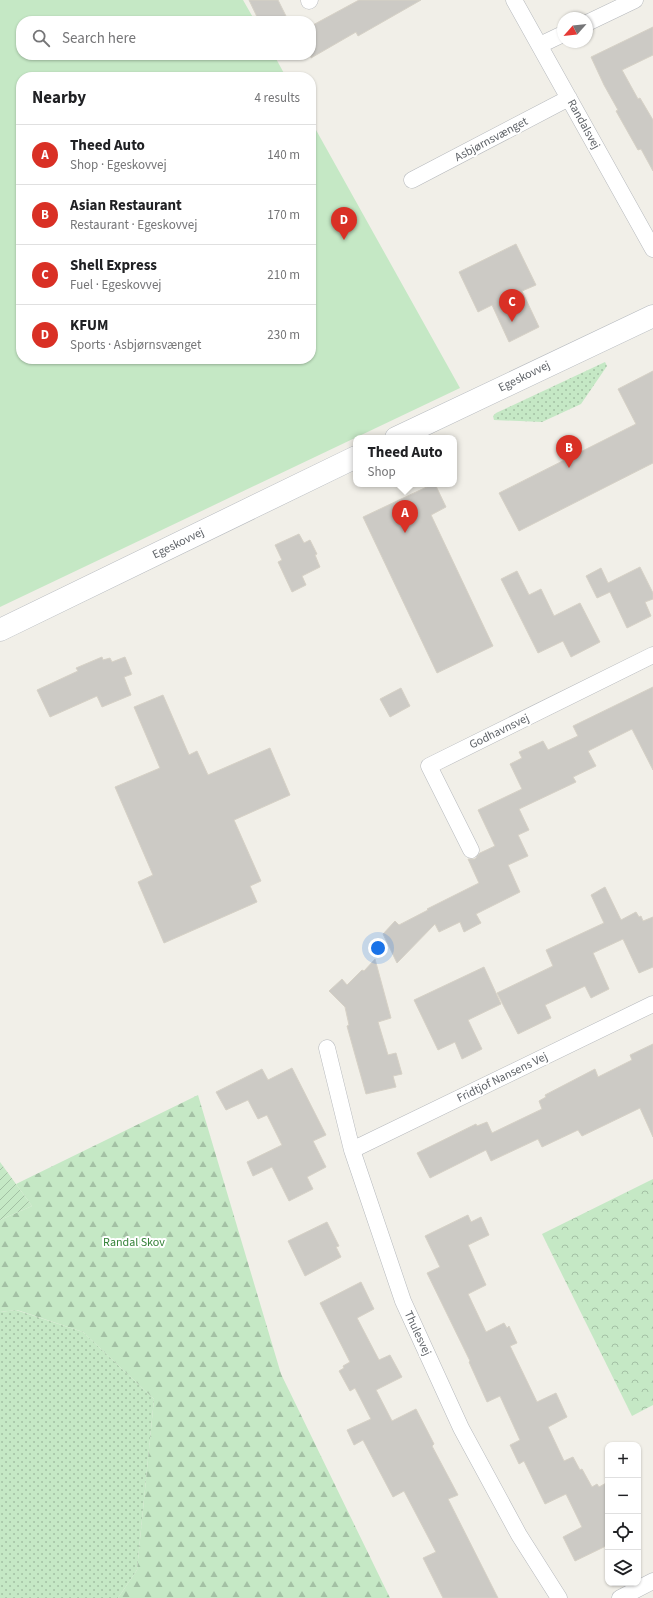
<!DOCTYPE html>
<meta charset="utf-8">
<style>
:root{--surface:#fff;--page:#f6f6f6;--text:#202124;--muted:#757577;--line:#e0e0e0;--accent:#d93025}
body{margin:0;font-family:"Source Sans 3",sans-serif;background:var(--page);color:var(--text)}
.controls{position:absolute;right:12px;bottom:12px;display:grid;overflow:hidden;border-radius:8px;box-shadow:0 1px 3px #0004}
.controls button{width:36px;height:36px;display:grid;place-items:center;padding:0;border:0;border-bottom:1px solid var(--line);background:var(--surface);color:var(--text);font:20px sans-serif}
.compass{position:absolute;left:557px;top:12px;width:36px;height:36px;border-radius:50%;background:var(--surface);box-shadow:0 1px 3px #0004;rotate:243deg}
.you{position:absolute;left:378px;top:948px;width:14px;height:14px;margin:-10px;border:3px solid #fff;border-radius:50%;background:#1a73e8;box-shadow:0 0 0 6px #1a73e833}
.badge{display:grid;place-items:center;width:26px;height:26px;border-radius:50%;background:var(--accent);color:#fff;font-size:13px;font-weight:700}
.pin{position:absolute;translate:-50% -33px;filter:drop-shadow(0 1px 2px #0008)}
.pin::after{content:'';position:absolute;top:21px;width:14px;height:12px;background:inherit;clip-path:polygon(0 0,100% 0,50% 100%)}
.popup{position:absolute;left:353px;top:435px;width:104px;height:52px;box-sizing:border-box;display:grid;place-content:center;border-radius:8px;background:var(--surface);filter:drop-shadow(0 1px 3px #0005);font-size:13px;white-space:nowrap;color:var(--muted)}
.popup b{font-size:15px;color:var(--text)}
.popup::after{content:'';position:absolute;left:50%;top:100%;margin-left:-8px;border:8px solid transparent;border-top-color:var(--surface)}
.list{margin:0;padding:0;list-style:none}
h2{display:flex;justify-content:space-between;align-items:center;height:52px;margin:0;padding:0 16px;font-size:17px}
h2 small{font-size:13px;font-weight:400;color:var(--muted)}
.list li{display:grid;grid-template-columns:26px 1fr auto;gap:12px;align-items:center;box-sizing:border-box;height:60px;padding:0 16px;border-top:1px solid var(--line)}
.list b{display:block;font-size:15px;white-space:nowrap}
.list p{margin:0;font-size:13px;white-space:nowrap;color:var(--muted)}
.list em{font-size:13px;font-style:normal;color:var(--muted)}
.icon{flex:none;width:22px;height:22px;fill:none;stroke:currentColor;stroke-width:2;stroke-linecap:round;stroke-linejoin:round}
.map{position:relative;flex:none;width:653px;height:1598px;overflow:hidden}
.search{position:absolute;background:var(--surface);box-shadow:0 1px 3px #0004;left:16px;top:16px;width:300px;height:44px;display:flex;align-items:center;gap:10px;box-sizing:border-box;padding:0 14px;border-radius:16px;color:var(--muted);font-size:15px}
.panel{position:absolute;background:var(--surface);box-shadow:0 1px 3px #0004;left:16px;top:72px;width:300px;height:292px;border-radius:16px}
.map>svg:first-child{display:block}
.grass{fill:url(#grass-dots)}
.forest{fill:url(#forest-firs)}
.park{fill:url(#park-crowns)}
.garden{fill:url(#garden-furrows)}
.pitch{fill:#c5e8c5}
.building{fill:#cccac5;stroke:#d6d1c6}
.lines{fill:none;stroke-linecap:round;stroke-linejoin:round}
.street-casing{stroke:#b5b8bc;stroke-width:17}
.secondary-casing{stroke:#b6babf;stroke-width:23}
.street{stroke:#fff;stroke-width:16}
.secondary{stroke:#fff;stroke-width:22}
.labels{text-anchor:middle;stroke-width:4;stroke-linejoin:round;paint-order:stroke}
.street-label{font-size:12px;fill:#5f6368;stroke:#fff}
.park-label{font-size:12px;fill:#348238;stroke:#fff}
</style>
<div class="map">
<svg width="653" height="1598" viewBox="0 0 653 1598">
<defs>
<pattern id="grass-dots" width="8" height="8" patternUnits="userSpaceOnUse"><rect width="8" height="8" fill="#c5e8c5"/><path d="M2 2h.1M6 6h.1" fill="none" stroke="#a3c0a4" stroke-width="1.8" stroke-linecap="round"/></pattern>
<pattern id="forest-firs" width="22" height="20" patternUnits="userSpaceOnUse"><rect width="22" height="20" fill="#c5e8c5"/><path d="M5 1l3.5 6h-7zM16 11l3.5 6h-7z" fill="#a3c0a4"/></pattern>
<pattern id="park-crowns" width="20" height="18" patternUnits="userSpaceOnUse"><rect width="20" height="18" fill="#c5e8c5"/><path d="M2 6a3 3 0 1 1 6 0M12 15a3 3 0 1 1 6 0" fill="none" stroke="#a3c0a4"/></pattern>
<pattern id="garden-furrows" width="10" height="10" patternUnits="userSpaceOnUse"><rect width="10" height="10" fill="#c5e8c5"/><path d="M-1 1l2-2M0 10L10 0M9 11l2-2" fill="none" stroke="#a3c0a4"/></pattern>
</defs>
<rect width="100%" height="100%" fill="#f1efe8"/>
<path class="grass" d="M605,362l2,4 -26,38 -39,18 -48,-2 -1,-4 3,-3z
M16,1310l67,22 71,67 -17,171 -19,28h-118v-286z"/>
<path class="forest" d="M198,1095l83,279 109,224h-272l19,-28 17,-171 -71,-67 -66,-22 -17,2v-92l32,-14 -16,-22z"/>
<path class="park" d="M653,1179v226l-21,11 -90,-182z"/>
<path class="garden" d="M0,1162l32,44 -32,14z"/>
<path class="pitch" d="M0,0h243l12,21h-234v34h253l12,22h-265v282h290v-238l149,267 -460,219z"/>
<path class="building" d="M249,0h29l8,16 -10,5h-17z
M359,0h62l-63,36 -2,-4 -45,26v-32z
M653,27v28l-31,15 16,29 2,-1 13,22v51l-12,-22 -3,1 -22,-39 2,-1 -14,-25 -13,-28z
M516,244l20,41 -14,6 17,36 -30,15 -17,-37 -14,7 -19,-40z
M653,371v92l-134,68 -20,-38 137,-69 -18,-35z
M433,484h2l11,23 -15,8 62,131 -56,27 -74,-156z
M299,534l5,9 6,-3 7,14 -2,1 5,12 -18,9 4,9 -14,7 -14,-30 4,-2 -7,-15z
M640,567l13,26v6l-8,3 6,14 -24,12 -17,-36 -13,6 -11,-22 15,-8 7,15z
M517,571l12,24 12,-6 13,27 26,-13 20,39 -29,15 -8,-16 -25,12 -37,-74z
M102,657l1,3 7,-2 2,4 13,-5 7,17 -8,3 7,18 -29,12 -5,-11 -47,21 -13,-27 41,-19 -2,-3z
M653,687v83l-21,-41 -44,22 8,15 -23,11 3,5 -57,27 10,21 -11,5 10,21 -20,9 12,27 -44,22 5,9 -17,9 -4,-10 -21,10 -4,-8 -38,39 -14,-29 12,-13 4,4 29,-15 -1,-1 52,-26 -11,-24h7l5,-6 15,-7 -17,-36 44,-21 -12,-25 12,-6 -3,-6 24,-11 5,9 30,-14 -5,-10z
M401,688l9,18 -20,11 -10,-18z
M163,695l26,60 8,-4 11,24 62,-27 20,47 -56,25 27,61 -11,5 7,16 -93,41 -26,-61 15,-7 -38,-88 45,-19 -26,-61z
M605,887l16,33 15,-8 3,5 2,-1 2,5 10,-4v50l-14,6 -16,-34 -30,14 16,36 -18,9 -6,-12 -40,19 6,13 -33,16 -21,-41 56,-27 -7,-16 58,-27 -13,-28z
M375,959l16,59 -13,4 10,33 8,-2 6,21 -9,2 3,11 -30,7 -19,-68 2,-1 -4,-18 -16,-16 13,-12 5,6 15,-15 2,1z
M484,967l17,37 -33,16 14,29 -20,10 -7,-17 -17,8 -24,-50z
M653,1044v93l-13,-29 -58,28 -4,-6 -36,17 -4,-8 -47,22 -5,-11 -56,28 -13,-25 59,-29 1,2 10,-4 5,11 50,-24 -3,-8 7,-4 -1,-2 50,-26 3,8 34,-17 -2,-5z
M292,1068l34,67 -13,6 13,26 -19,10 6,12 -24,12 -17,-34 -19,9 -6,-14 35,-17 -15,-30 -9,4 -10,-19 -22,10 -10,-18 46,-23 6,11z
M468,1215l3,7 10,-5 8,18 -21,10 18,40 -18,9 18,38 18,-9 3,5 2,-2 8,17 -7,3 27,56 19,-9 11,24 -19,10 16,34 9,-4 7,13 2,-1 10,18 5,-3 2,3 9,-5v63l-33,16 -12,-24 19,-10 -16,-33 -21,10 -21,-43 -5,3 -9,-19 10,-5 -20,-44 -13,6 -18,-40 1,-1 -43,-88 13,-6 -15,-31z
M327,1222l12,24 -3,1 5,10 -36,19 -17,-35z
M361,1282l13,27 -17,9 22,42 11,-5 12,22 -26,13 16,31 24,-12 18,35 -2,2 26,49 -10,4 50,99h-55l-20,-40 13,-6 -32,-61 -11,6 -30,-57 -9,5 -7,-15 24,-11 -16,-31 -5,3 -11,-20 5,-3 -1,-2 7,-4 -30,-59z"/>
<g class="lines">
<g class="street-casing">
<path id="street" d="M514,0l139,249
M309,1l1,-1
M587,23l48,-23
M540,45l23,-11
M412,180l157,-82
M471,850l-42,-84 224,-111
M327,1048l25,102 51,151 58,127 58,107 40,63
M352,1150l301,-146
M620,1598l33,-17"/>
</g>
<g class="secondary-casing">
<path id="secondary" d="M396,438l257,-122
M0,630l356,-173"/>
</g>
<use href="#street" class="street"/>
<use href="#secondary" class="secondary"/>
</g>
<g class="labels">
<g class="street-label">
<text transform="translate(584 124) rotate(61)" y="4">Randalsvej</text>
<text transform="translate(491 139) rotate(-28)" y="4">Asbjørnsvænget</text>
<text transform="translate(524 376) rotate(-26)" y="4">Egeskovvej</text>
<text transform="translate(178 543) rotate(-26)" y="4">Egeskovvej</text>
<text transform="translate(499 731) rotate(-26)" y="4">Godhavnsvej</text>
<text transform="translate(502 1077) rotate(-26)" y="4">Fridtjof Nansens Vej</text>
<text transform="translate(418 1333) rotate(65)" y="4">Thulesvej</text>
</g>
<g class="park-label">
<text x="134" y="1246">Randal Skov</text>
</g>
</g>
</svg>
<div class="controls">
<button>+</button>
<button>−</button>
<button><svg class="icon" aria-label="locate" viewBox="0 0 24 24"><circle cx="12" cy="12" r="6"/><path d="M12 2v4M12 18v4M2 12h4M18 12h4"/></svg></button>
<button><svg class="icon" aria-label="layers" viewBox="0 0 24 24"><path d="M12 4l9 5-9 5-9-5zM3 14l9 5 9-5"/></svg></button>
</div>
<svg class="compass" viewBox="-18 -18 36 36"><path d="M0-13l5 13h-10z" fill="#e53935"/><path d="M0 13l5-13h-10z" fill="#757577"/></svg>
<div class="you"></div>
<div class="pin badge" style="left:405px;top:533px">A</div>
<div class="popup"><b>Theed Auto</b>Shop</div>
<div class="pin badge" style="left:569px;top:468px">B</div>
<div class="pin badge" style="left:512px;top:322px">C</div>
<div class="pin badge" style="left:344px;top:240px">D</div>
<div class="search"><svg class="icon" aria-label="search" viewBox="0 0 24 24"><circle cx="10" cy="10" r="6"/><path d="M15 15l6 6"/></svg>Search here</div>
<section class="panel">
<h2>Nearby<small>4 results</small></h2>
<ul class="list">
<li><span class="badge">A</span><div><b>Theed Auto</b><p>Shop · Egeskovvej</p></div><em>140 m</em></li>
<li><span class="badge">B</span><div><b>Asian Restaurant</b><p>Restaurant · Egeskovvej</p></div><em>170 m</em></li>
<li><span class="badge">C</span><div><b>Shell Express</b><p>Fuel · Egeskovvej</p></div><em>210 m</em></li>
<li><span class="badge">D</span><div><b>KFUM</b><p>Sports · Asbjørnsvænget</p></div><em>230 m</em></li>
</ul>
</section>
</div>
